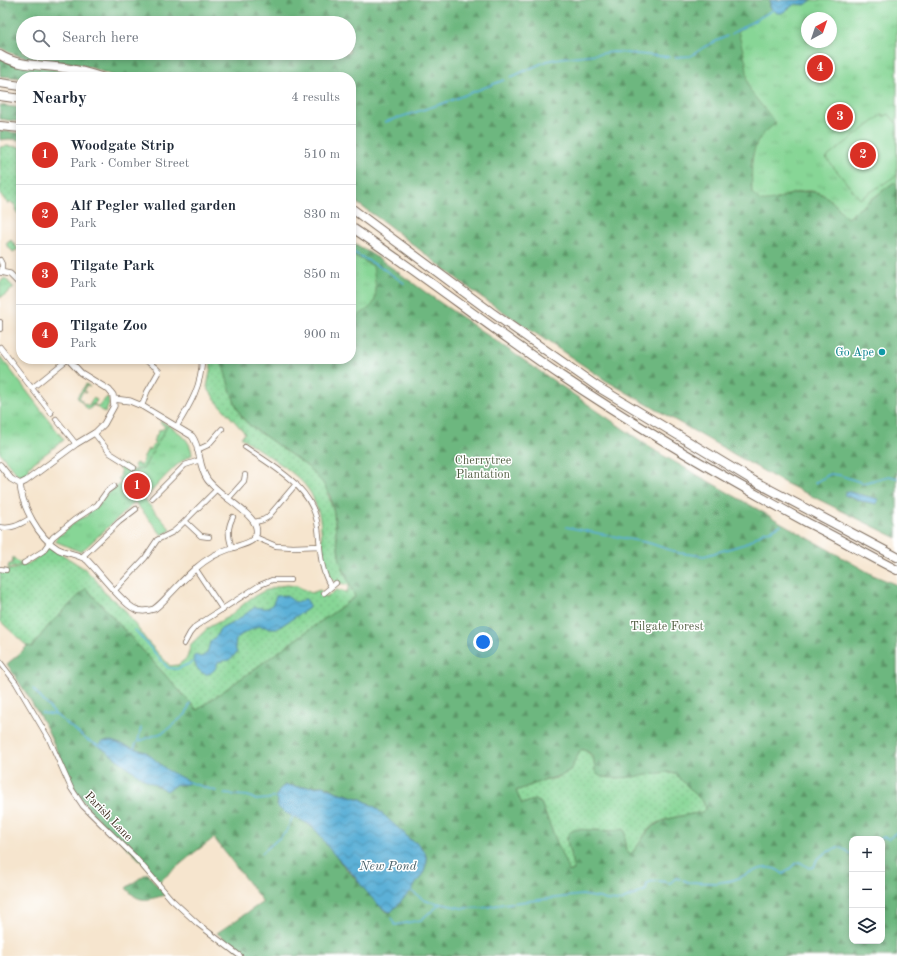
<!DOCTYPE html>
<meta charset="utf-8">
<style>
:root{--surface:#fff;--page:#f6f6f7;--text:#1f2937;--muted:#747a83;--line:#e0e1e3;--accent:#d93025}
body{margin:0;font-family:"Old Standard TT",serif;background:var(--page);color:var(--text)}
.controls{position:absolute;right:12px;bottom:12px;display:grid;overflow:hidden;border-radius:8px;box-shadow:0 2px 6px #0003}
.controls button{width:36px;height:36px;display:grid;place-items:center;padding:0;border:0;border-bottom:1px solid var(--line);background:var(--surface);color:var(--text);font:20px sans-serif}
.compass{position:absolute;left:801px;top:12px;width:36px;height:36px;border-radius:50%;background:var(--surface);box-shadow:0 2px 6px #0003;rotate:40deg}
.you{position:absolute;left:483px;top:642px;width:14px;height:14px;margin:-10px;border:3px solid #fff;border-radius:50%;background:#1a73e8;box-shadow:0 0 0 6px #1a73e833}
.badge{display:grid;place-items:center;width:26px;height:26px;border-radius:50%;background:var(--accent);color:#fff;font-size:13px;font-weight:700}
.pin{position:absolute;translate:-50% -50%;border:2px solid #fff;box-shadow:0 1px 4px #0006}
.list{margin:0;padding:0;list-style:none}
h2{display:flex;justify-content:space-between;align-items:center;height:52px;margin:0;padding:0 16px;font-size:17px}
h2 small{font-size:13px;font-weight:400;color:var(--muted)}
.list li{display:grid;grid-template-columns:26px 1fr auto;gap:12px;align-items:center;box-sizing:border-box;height:60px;padding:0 16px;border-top:1px solid var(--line)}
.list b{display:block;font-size:15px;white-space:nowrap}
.list p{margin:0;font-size:13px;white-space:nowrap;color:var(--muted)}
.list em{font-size:13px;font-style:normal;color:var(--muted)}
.icon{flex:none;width:22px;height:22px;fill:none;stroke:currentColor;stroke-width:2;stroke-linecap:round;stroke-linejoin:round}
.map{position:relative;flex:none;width:897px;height:956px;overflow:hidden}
.search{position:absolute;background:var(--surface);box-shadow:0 2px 6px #0003;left:16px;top:16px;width:340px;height:44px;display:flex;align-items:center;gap:10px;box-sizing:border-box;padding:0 14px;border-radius:22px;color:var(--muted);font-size:15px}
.panel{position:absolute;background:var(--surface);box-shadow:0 2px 6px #0003;left:16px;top:72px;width:340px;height:292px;border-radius:16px}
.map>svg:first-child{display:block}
.grass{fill:url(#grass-dots);stroke:#61805a}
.forest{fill:url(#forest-firs);stroke:#54704e;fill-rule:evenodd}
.park{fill:url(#park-tufts);stroke:#61805a;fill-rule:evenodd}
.garden{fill:#87d696;stroke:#61805a}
.water{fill:url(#water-waves);stroke:#4b6d7a}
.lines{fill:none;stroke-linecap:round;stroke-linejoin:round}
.stream{stroke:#5bb0d7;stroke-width:1.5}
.minor-casing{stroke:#7c6b5c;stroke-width:6}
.tertiary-casing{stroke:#7c6b5c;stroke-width:7}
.motorway-casing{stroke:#7c6b5c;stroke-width:10}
.minor{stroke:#fff;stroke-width:4.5}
.tertiary{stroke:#fff;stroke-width:5.5}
.motorway{stroke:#fff;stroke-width:8}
.culture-dot{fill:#0f9aa8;stroke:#fff;stroke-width:1.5}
.labels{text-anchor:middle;stroke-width:3;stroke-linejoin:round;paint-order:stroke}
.culture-label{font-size:12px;fill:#0d838f;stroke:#fff;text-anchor:end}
.park-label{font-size:12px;fill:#525e42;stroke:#fff}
.street-label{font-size:12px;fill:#3b2a1e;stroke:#fff}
.water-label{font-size:13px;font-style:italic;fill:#486068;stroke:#fff}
</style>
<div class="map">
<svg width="897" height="956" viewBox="0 0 897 956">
<defs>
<pattern id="grass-dots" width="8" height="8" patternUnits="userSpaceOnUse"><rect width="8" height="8" fill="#87d696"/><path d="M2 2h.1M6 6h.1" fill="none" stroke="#75b881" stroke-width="1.8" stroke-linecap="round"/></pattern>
<pattern id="forest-firs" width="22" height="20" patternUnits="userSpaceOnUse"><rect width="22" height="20" fill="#6db77f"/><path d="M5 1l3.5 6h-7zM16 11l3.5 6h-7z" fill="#5b9567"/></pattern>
<pattern id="park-tufts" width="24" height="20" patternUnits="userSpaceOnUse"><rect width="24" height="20" fill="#87d696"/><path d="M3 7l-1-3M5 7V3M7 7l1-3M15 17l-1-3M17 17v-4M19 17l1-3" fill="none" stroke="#75b881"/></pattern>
<pattern id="water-waves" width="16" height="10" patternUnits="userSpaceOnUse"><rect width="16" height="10" fill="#5bb0d7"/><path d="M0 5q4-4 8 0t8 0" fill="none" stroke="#4c8fae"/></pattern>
</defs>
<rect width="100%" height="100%" fill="#fff"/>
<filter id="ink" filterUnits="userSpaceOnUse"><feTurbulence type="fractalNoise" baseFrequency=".025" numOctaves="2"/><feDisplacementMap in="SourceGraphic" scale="8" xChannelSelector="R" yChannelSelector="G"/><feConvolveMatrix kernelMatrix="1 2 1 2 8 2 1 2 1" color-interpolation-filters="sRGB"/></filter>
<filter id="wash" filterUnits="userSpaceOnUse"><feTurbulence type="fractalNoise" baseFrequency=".012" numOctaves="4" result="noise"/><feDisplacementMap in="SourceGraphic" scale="16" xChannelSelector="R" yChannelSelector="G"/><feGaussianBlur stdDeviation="0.9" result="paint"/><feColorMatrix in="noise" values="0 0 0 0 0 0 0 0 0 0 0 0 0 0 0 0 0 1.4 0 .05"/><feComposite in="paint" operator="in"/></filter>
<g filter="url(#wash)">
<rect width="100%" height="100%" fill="#f6e5ce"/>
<path class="grass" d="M9,146l12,1v67l-2,1 -4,-5 2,-1 -3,-5 -4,-2 -2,2 -8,-10v-47z
M11,240l7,9 -5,3 -7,-8z
M210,359h11l16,48 5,11 6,6 60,43 11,10 7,11 8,25 3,28 3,20 15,36 -158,113 -111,-122 -37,37 -17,22 -5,-1 -27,-25v-50l15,-2 9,-5 1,2 19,-13 5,-7 36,23 11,11 8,12 19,16 24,33 23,25 8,-1 9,-7 4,-14 18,-17 19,-10 23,-19 13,-7 15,-5 8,-1 10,1 14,7 9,-3 6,8 10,-8 11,2 2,-7c-6,-1 -13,-2 -17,-6 -13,-11 -8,-51 -14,-68 -3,-7 -5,-16 -10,-22 -14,-20 -48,-37 -67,-52l4,-4 -29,-32 -9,-14 4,-20z
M107,397l1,1 1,6 -4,9 -13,-9 -4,2 5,-8 4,2 -3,5 4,2z
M161,421l7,4 -25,44 -3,-1 -3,3 -3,-6 2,-2 5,3 3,-7 -1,-1 5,-9 2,1 5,-8 -2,-1 7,-12 2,1 3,-4 -5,-3z
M124,464l7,6h4l2,1 -16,12 -3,-5 3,-3 -1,-2 1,-1 -3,-4z
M13,557l6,6 3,-2 1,2 -7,4 -8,1 1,-4h3z
M582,749c7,3 14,10 13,18l72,5 8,2 28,28 3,6 -4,4c-17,4 -42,5 -54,18 -6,8 -10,17 -17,24l-5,-3 -1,-9 -7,-13 -11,2 -14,-1 -26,10 7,30 -6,2 -27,-69 -7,-3 -12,4 -6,-13 23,-9 18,-4 14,-9 9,-18z"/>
<path class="forest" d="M0,0h770v7l61,11h-24v24l-12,66 -39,38 -4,12v35c7,2 15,6 21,7 5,0 11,-4 15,-5 32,-9 40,0 59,23l47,-36 3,3v353l-118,-58 -174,-100 -131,-88 -90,-70 -33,-23v-122h-233c-12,-3 -24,-9 -36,-12 -26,-6 -59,-2 -82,-18zM23,23h326v30h-326z
M0,58l92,19 -71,1 -21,-2z
M0,105l21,3v14l-21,-3z
M0,131l21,2v7l-12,-1 -9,1z
M351,241l30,19 54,39 222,153 216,123 24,10v371h-650l-30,-23 46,-31 -49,-64 -19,14 -36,30 -11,-14 -56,-55 -13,-16 -10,-20 -22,-48 -19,-33 -21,-32 12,-10 8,-8 5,1 17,-22 37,-37 111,122 158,-113 -15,-36 -3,-20 -3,-28 -4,-17 -7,-13 -15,-16 -60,-43c-14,-13 -21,-47 -27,-65h130v-39l7,-5 15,-49 -22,-12zM582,749c18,7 9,17 15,25 7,9 58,0 70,-2l8,2 28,28 3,6 -4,4c-17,4 -42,5 -54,19 -6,7 -10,16 -17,23l-3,-1c-6,-7 -1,-15 -3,-23l-2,-1 -16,2 -30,-2c-6,2 -10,4 -10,11l7,30 -5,2 -28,-69 -7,-3 -12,4 -6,-13 23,-9 24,-7 8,-6 9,-18zM286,785l14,2 19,-1 10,1 8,5 24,7 14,8 22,21 8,6 4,5 8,4 8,9 2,9 -3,11 -10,14 -23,26h-3l-4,-2 -44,-48 -23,-31 -15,-11 -15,-7 -10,-7 1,-5 -2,-4 4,-8zM852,839h30v102h-30z
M147,873l18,22c-19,5 -25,9 -39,-7z"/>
<path class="park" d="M770,0h127v185l-3,-3 -47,36c-18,-22 -29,-34 -59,-23 -10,3 -17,7 -27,6l-9,-8c0,-17 -3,-40 8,-55 4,-6 10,-10 16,-15l-25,-31 -3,-9 -2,-21 -8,-31 35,-21 -3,-3zM807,18h24v24h-24z
M351,254l22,12c1,9 5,28 1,36 -3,7 -16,13 -23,18z
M5,278l9,10 -14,10v-16z
M0,356l64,84 -35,26v8l-7,6 -22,-27z
M168,425c12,8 23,15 24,30 -14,5 -37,33 -48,44l27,31 -9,5 -27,-33 -54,50 -24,-10 -2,-1 3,-6 4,-1 15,-14 10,-4 1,-3 11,-8 8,-11 33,-26 3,1z"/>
<path class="garden" d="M889,114l8,10v51l-37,24 -34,-41 56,-43 1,2z
M86,384l4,3 -4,-1 -2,4 2,3 -3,-2 -4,7 3,2 -1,2 8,4 4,-2v2l-5,4 -11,-13z"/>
<path class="water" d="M770,0h42l-7,5 -10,-1 -13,9h-5l-7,-6z
M846,491l32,8 -1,5 -16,-3 -17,-6z
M287,595c5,6 10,10 17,4h2l3,4v5l-31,20h-7l-13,-2 -17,9 -5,5 -1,6 2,7 -8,7 -11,2c-1,3 -2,7 -5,9 -9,10 -21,-6 -19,-15l1,-1 6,2 6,-4 3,-11 7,-7 2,-5 17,-9 19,-14c13,2 16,3 21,-11z
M111,741l35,11 21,18 21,11v3l-13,1 -8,6 -23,-12 -45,-33 2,-4z
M286,785l14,2 24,-1 13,6 24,7 14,8 22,20 8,7 4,5 8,4 8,9 2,9 -3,11 -13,19 -20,21c-10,0 -30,-27 -36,-35 -7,-9 -16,-16 -23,-25 -9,-10 -10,-17 -21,-26 -11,-8 -25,-10 -34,-20l1,-5 -2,-4c2,-5 4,-10 10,-12z"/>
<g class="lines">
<path class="stream" d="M731,34l42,-24
M675,57l16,-1 13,-9 23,-11
M511,77l36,-16 14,-3 53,-6 56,5
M385,122l59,-19 60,-23
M351,251l34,19 19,13
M815,483l15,-9 9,1 24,8 26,-7 8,2
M566,527l83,16 30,10 25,3 41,-12 20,-13 6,-1 10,-5
M135,630l33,38 9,1 16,-7
M33,689l22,25
M41,713l15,2 31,25 12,6
M138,741l3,-13
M134,748l3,-6 27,-10 22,-18 4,-11
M188,782l28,9
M224,794l24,2 8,4 11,-1 9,-2
M880,839l4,-2 5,2 6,-6h2
M262,853l24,-21 7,-16
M683,880l5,2 29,1c5,-2 10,-1 16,-3 16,-5 34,-21 50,-6 7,-3 9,-11 17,-12l9,6 5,-1 3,-8 10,-7 14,-5 11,8
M411,891l13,9 6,2
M432,902l30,6h21l20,-4 79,-9 18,3 6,2 14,1 26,-11 1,-7c7,-3 16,-2 23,0l6,-5 4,1
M431,912l9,-8
M391,918l4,7 26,-5 9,-8"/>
</g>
</g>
<g filter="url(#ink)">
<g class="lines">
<g class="minor-casing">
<path id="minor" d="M0,260l2,4v8
M0,322v7
M0,347l51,66
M32,388l36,-29
M142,406l5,-14 12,-21 -4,-4 -12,-8
M56,419l20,25
M177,426c13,-21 25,-41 25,-67
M94,433l16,20 24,15
M245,447c30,21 69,40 73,81 3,22 1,39 13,59
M197,450l11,-5 14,-16
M152,498l33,-33 15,-5
M228,499l16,-18 1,-6
M185,521l16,15 8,1
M255,522l8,-2 5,-3 28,-33
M0,527c12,3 22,-4 31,-9
M255,537l21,9 17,1 27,-1
M232,548c-4,-12 -5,-20 1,-31
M82,557l37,-35 17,-13
M24,563l19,-12 10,-14 21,-17 23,-15 10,-14 7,-5
M195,568l28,42
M0,569l6,1
M115,590l30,-32 12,-18 16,-8 7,-6 36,-36
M324,593l12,-10
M184,644l6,-11 6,-7 64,-41 12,-5h18
M0,662l16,21 33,56 22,49 12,18 52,51 36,42 27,25 42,32"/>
</g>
<g class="tertiary-casing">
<path id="tertiary" d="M0,272l10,2 11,11
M0,465l11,14 9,5
M20,484c2,22 18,53 38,65 10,5 20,5 29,11 11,11 36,44 48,49 6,3 13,2 19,0 6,-4 10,-9 15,-14 14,-14 26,-29 44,-39 6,-3 12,-6 19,-8 10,-4 28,-5 24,-21 -3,-14 -39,-33 -49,-48 -9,-13 -6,-31 -15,-43l-50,-30 -12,-5 -16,-2
M20,484l6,-3 50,-37 20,-12 8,-8 10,-18 -1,-11 -4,-5 -28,-17 -13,-14"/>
</g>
<g class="motorway-casing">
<path id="motorway" d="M0,55c20,13 47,9 70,14 11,2 21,5 31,8
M0,83l21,3
M0,96l21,3
M0,126l21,2
M351,208l140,104 107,75 156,94 143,76
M351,227c71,47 138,100 209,148 80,54 163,102 248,148 30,15 59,32 89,47"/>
</g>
<use href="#minor" class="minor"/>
<use href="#tertiary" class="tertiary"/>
<use href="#motorway" class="motorway"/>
</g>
</g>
<circle class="culture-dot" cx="882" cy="352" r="4"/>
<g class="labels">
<g class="culture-label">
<text x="874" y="356">Go Ape</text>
</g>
<g class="park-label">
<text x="483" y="464">Cherrytree<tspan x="483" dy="14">Plantation</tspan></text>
<text x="667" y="630">Tilgate Forest</text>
</g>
<g class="street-label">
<text transform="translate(109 816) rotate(46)" y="4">Parish Lane</text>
</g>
<g class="water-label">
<text x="388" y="870">New Pond</text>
</g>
</g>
</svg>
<div class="controls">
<button>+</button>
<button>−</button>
<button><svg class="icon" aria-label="layers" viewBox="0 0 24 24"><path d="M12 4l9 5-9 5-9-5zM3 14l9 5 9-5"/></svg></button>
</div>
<svg class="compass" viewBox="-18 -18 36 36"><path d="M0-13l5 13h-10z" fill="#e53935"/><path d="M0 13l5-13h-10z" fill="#747a83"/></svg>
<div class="you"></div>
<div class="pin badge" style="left:137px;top:486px">1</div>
<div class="pin badge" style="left:863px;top:155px">2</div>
<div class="pin badge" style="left:840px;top:117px">3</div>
<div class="pin badge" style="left:820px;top:68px">4</div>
<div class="search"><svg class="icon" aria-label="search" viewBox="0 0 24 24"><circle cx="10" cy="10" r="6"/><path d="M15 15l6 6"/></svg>Search here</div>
<section class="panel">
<h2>Nearby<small>4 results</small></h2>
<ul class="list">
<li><span class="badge">1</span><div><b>Woodgate Strip</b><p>Park · Comber Street</p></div><em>510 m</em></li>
<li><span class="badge">2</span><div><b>Alf Pegler walled garden</b><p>Park</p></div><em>830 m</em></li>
<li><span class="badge">3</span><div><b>Tilgate Park</b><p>Park</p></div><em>850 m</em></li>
<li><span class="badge">4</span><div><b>Tilgate Zoo</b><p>Park</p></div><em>900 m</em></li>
</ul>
</section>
</div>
